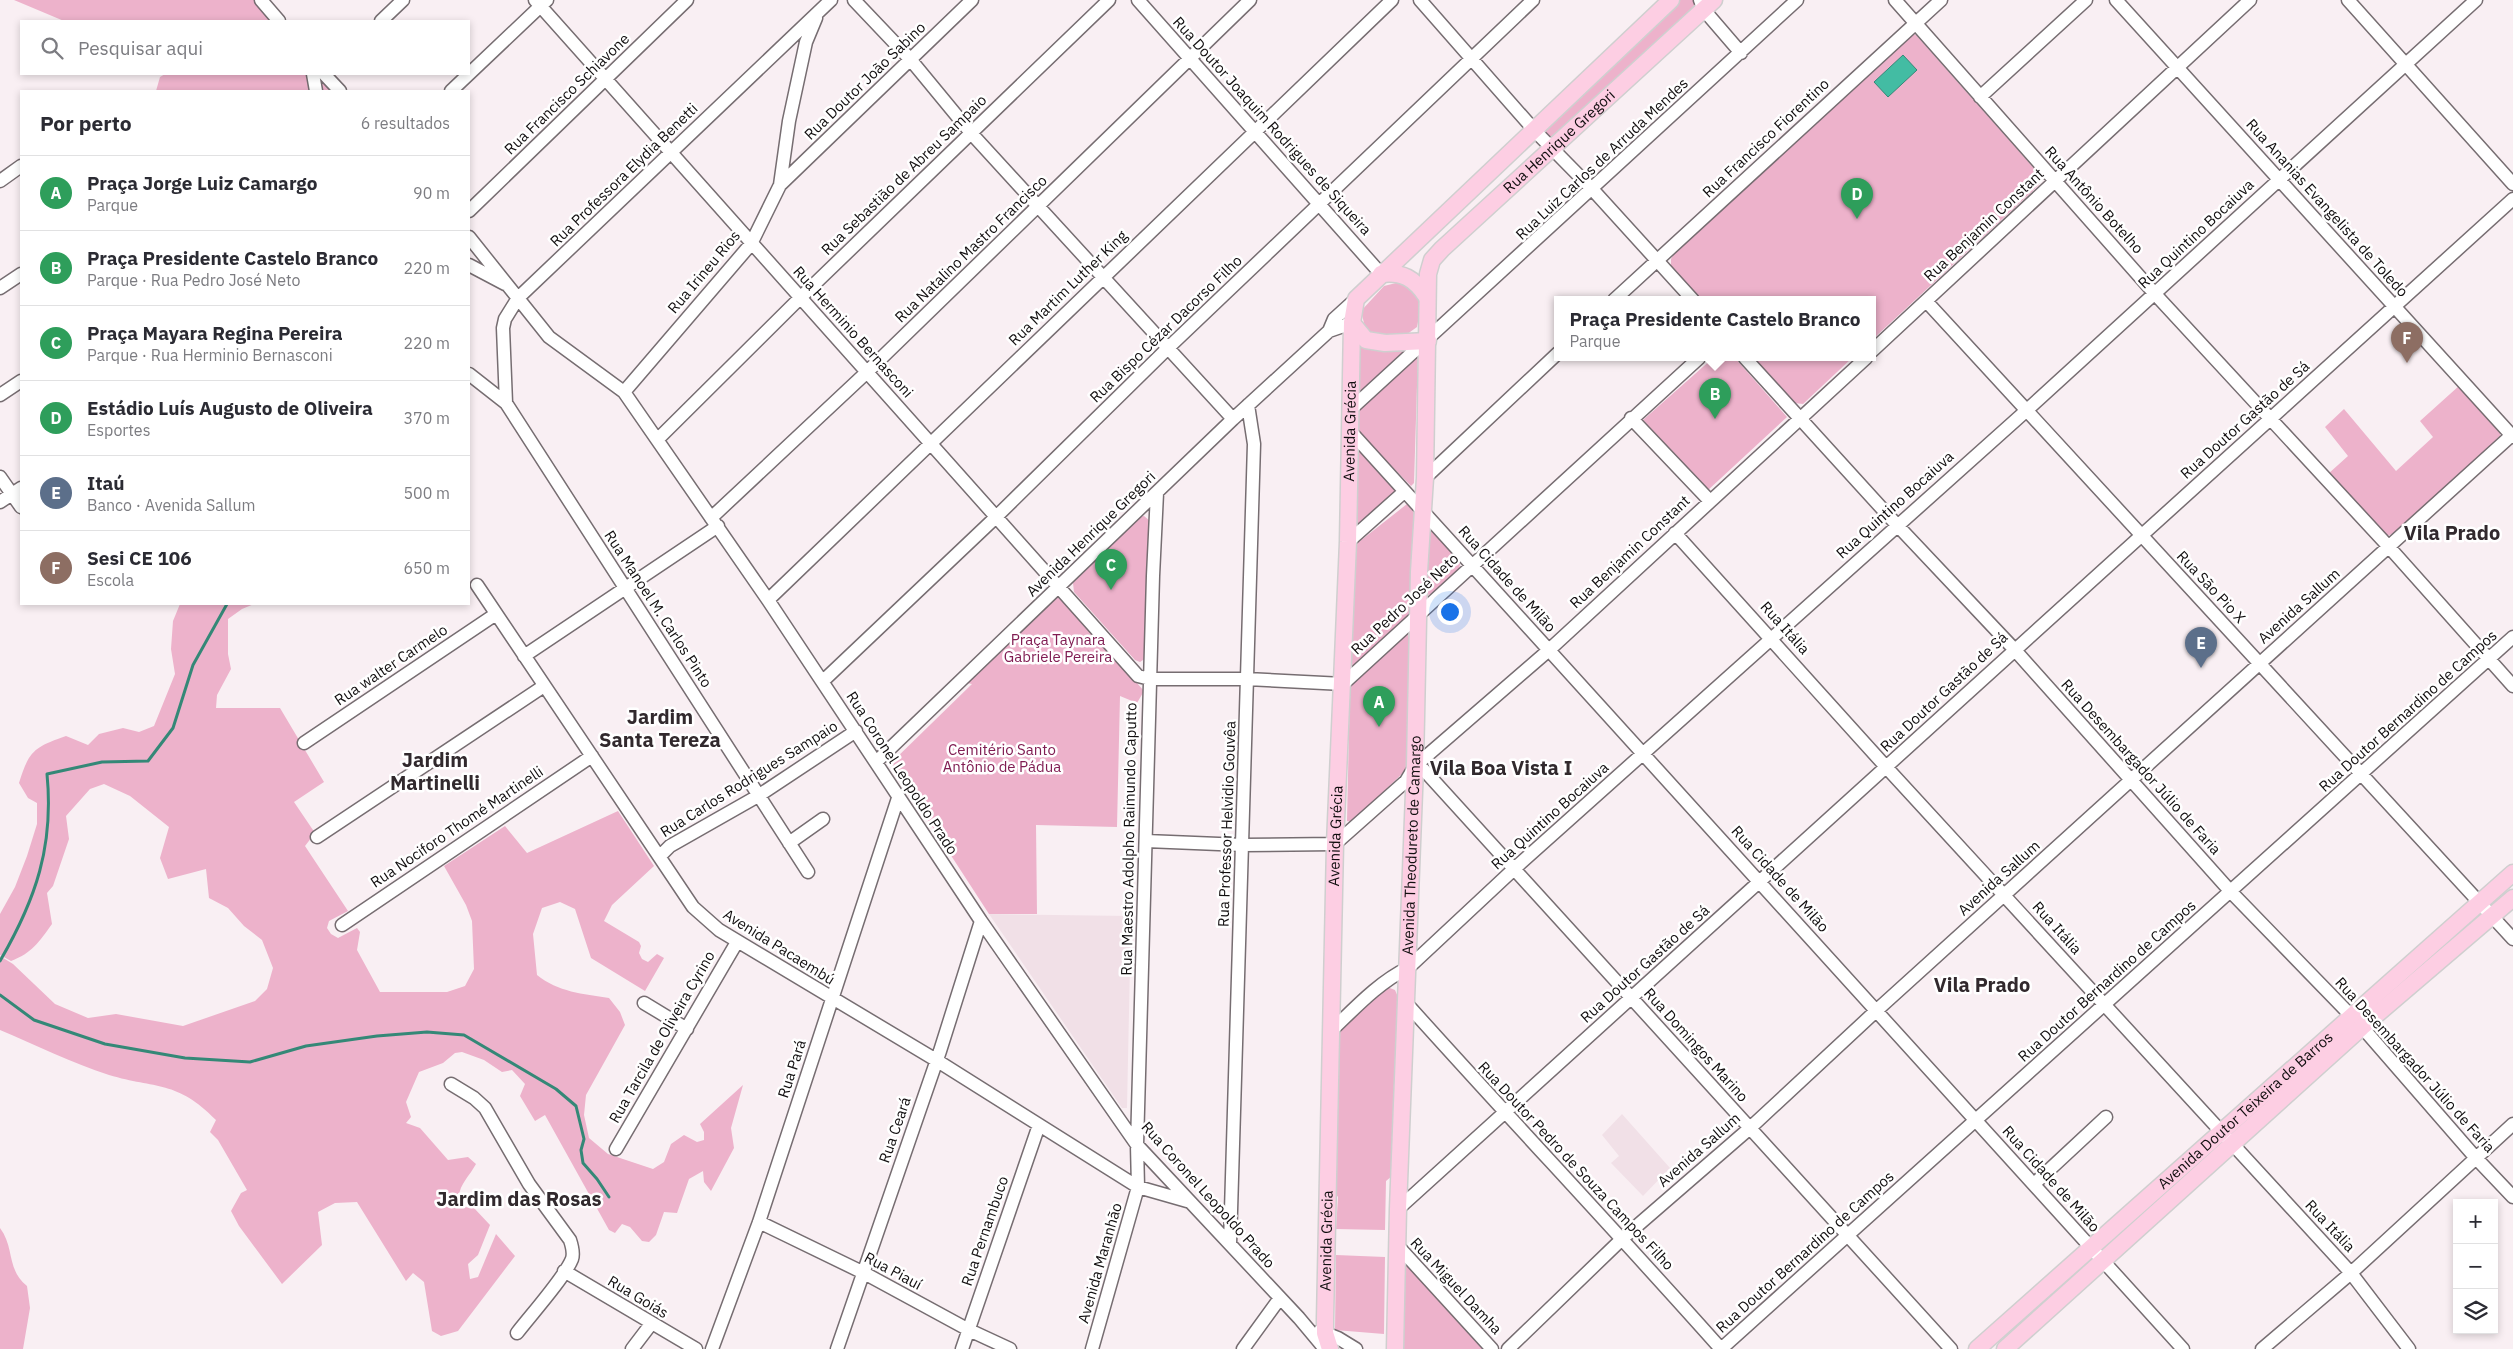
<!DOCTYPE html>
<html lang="pt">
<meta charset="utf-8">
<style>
:root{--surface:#fff;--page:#f7f7f7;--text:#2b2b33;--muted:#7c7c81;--line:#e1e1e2;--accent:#7c3aed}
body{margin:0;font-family:"IBM Plex Sans",sans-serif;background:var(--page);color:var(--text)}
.controls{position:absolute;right:15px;bottom:15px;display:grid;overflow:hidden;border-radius:0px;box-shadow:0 2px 8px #0003}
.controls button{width:45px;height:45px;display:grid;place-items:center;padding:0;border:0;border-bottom:1px solid var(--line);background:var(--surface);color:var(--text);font:25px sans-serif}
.you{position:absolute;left:1449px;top:611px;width:18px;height:18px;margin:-12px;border:4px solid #fff;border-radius:50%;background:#1a73e8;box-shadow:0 0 0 8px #1a73e833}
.badge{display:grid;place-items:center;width:32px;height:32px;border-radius:50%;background:var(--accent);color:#fff;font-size:16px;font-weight:700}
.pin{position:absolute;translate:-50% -41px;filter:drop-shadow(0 1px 2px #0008)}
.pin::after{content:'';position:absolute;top:26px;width:18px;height:15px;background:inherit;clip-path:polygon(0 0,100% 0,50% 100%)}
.popup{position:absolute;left:1554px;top:296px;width:322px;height:65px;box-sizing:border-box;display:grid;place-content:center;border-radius:0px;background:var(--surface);filter:drop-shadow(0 1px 4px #0005);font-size:16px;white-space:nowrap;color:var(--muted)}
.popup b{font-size:19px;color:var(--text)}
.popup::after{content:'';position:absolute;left:50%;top:100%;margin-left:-10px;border:10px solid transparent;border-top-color:var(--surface)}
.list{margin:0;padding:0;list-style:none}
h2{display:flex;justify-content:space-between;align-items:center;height:65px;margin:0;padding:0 20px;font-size:21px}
h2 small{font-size:16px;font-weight:400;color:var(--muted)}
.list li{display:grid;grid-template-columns:32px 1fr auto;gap:15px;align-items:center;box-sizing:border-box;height:75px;padding:0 20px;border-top:1px solid var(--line)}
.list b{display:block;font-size:19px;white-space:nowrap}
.list p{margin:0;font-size:16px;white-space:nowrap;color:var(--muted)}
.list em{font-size:16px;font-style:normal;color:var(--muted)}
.icon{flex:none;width:28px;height:28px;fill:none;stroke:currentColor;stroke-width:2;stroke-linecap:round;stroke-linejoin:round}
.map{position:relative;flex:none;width:2513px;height:1349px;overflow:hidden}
.search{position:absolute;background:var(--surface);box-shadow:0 2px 8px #0003;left:20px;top:20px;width:450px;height:55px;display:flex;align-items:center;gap:12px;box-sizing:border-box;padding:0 18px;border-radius:0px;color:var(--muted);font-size:19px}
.panel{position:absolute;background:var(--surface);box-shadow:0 2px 8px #0003;left:20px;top:90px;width:450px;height:515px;border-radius:0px}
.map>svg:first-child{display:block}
.built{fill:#f1e0e7}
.green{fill:#edb2cb}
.water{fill:#43bca3;stroke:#348877}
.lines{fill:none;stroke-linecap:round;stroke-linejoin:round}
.stream{stroke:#348877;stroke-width:3}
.minor-casing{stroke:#766d71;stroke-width:15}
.major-casing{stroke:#cfcfcf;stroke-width:19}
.minor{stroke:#fff;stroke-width:12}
.major{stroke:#fdcee3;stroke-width:16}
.labels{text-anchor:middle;stroke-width:5;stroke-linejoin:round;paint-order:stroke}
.street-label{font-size:15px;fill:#110e0f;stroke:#fff}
.park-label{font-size:15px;fill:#801d53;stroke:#fff}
.district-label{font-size:20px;font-weight:bold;fill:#31292d;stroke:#fff}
</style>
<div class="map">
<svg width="2513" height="1349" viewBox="0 0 2513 1349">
<rect width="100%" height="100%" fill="#f9eff3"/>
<path class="built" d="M989,914l142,2 -4,192h-5z
M1622,1114l48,54 -27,28 -32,-33 8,-7 -17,-21z"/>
<path class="green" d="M14,0h243l17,21h-210z
M1668,0h35l-150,140 -17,-18z
M1911,33l5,2 124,140 -1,10 -166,154 -1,-39h-171l-30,-34v-7l4,-7z
M165,74h153l15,17h-177l4,-14z
M1400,282c23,7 21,26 17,45l-14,10 -33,-4 -5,-6 -4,-16 23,-25z
M1355,339l58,6 -56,56z
M1418,354l-4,129 -3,3 -53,-54 -2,-22z
M1713,358h22l52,59 -80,74 -64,-71z
M1753,358h99l-49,46 -9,-1z
M2460,385l40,43v9l-108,97 -5,2 -59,-62 20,-18 -23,-29 19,-18 52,62 37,-34 -13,-16z
M1354,443l43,47 -41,41z
M1407,504l7,9 -4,102 -59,55 4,-125z
M1144,516l6,5 -4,137 -6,4 -5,-2 -61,-68 -1,-9 65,-66z
M1426,518l34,43c2,14 -22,30 -34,35z
M1058,596l4,2 82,93 -7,12 -17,-7 -3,131 -81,-2 1,89h-48l-98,-151 81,-79 -5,-1z
M180,604h74l-12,5 -14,10v35l3,15 -14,26 -1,13h64l44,74 -30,20 21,31 -10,13 43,65 -19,10 -2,7 4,6 7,4 19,-10 3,4 -3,18 23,42h67l18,-6 9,-17 -2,-48 -6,-16 -22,-39 61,-40 22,27 91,-42 36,55 -42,39 -8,16 35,21 2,4 -2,7 3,6 6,3 9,-8 7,4 -19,33 -54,-33 -16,-49 -15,-7 -18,6 -9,26 4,41c21,17 46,19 72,23l11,14 5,13 -39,70 -2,20 5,23 19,16 45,15 11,-7 7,-18 13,-9 13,7 7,-2v-8l-4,-8 43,-39 -12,43 3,20 -23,43 -7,-9 -1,-11 -14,8 -12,34 -13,-1 -8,23 -7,7 -7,-1 -12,-14 -8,-3 -7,9 -6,-3 -64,-115 -10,6 -15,-25 5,-12 -13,-14 -10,2 -18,-12 -22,-8 -7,1 -12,10 -24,9 -13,30 5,15 -5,6 14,5 28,32 20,-3 8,7c-8,15 -25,28 -12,43l10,1 16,17 -12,30 -10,9 2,15 8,-2 18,-43 19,22 -57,75 -17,5 -9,-5 -8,-49 -11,-9 -7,8 -49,-79 -22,1 -17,9 4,33 -40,39 -43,-58 -8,-15 10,-18 6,-3 -29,-50 -8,-8 6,-12c-39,-40 -60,-31 -107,-45 -37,-12 -73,-30 -109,-45v-74l13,8 42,40 33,14 28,-4 67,12 72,-25 12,-12 6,-21 -11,-28 -18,-14 -16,-18 -19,-10 -3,-29 -38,10 -8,-21 9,-31 -39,-31 -26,-12 -14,5 -24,27 3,23 -16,47 -6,7 5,31c-13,18 -20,29 -41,37l-11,-6v-41l15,-27 12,-31 10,-32v-21l-9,-5 -9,-15c10,-33 16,-36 47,-47l22,9 11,-11 24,-6 16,4 15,-6 21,-52 -4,-25 2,-28z
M1407,634l3,5 -3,130 -55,53 -5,-1 3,-136 52,-49z
M1387,987l8,3 3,7 -6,179 -6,5 -1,49 -49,-1 2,-32 -5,-7 3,-160z
M0,1228c15,20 6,41 27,58l3,22 -7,41h-23z
M1336,1255l49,2 -1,77 -49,-4z
M1405,1264l4,3 75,82h-86z"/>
<path class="water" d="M1903,55l14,15 -29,27 -14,-15z"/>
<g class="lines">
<path class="stream" d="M0,961c36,-62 54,-115 47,-187l55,-12 46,-1 25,-33 20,-63 34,-61
M0,995l34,25 71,24 80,14 65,4 56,-16 71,-10 50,-4 37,3 92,54 20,17 8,33 -3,11 2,13 14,16 12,18"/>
<g class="minor-casing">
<path id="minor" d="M261,0l18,21
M535,0l603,676 12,3h97l96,5 356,-326
M854,0l56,59 61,74 262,286
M1138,0l243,274
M1420,0l115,131 58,59 100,110
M1700,0l4,10 37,43
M1895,0l260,294 234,253 124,139
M2116,0l397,437
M2348,0l165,184
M381,21l22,-21
M313,74l3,17
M324,74l16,17
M451,91l96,-91
M1980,97l106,-97
M0,181l21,-15
M780,185l192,-185
M469,211l218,-211
M469,237l80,100 75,55 144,208 213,321 156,224 162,173 26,31
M469,265l36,19
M0,288l21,-14
M1614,300l327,-300
M1926,301l587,638
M1329,331l5,-12 22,-20
M1872,351l378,-351
M1745,358l152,167 117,124 217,243 131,135 113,130 38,40
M469,374l37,29 302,469
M624,392l127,-148 29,-59 9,-64 17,-79 10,-24
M0,395l21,-14
M506,403l-3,-75 2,-9 13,-21 313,-298
M1351,409l446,-409
M1631,418l78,82
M1351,432l832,917
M658,439l143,-142 308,-297
M0,477l21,30
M1425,478l133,-125
M0,502l21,-14
M711,518l156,-146 383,-372
M1675,533l212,235 464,505 58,76
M1348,542l56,-50
M477,585l216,322 26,23 217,130 202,127 49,14
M768,600l624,-600
M524,656l194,-130
M823,681l173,-164 172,-169 365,-348
M304,743l192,-129
M876,762l357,-343 96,-88 23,-8
M1415,766l9,4 527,579
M317,837l227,-151
M1146,841l97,4 92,-1 71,-63 9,-15 134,-116 317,-292
M789,843l34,-24
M660,856l10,-10 88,-50 98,-65
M342,925l250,-169
M644,1003l43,26
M1407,1004c104,116 211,229 314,345
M1332,1030c23,-22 47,-48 76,-62l106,-99 513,-459 449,-410
M451,1084l23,14 11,10 44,76 41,56c2,6 4,13 2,19 -7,18 -42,57 -55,74
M616,1149l121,-207
M2034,1184l72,-67
M1398,1209l1115,-1010
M759,1222l105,51 105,57 41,19
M1230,1244l24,-800 -6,-39
M1397,1245l95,104
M564,1271l132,78
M1320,1331l18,7 18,11
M632,1349l19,-25
M712,1349l47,-127 139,-424
M837,1349l103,-298 41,-130
M962,1349l77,-224
M1092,1349l46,-162 -1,-42 16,-569 4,-83
M1243,1349l37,-51
M1508,1349l115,-111 127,-110 127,-118 636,-576
M1721,1349l792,-712
M2262,1349l89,-76 162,-149"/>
</g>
<g class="major-casing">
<g id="major">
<path d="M1381,274c21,-3 34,5 45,22"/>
<path d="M1352,323l14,17 19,3 43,-2"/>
<path id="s1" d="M1330,1349l-5,-16v-14l10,-475 13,-302 4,-219 4,-24 315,-299"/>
<path id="s2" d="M1395,1349l3,-140 17,-443 4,-194 6,-94 3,-204 4,-14 10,-11 272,-249"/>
<path id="s3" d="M1977,1349l536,-476"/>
<path d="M2005,1349l357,-322 151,-129"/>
</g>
</g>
<use href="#minor" class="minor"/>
<use href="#major" class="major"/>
</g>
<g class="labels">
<g class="street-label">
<text transform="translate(865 81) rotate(-44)" y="5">Rua Doutor João Sabino</text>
<text transform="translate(567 94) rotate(-44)" y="5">Rua Francisco Schiavone</text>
<text transform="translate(1272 126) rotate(48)" y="5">Rua Doutor Joaquim Rodrigues de Siqueira</text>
<text transform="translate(1766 138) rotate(-43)" y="5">Rua Francisco Fiorentino</text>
<text dy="5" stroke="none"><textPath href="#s2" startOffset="1264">Rua Henrique Gregori</textPath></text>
<text transform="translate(1602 159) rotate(-43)" y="5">Rua Luiz Carlos de Arruda Mendes</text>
<text transform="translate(624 175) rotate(-44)" y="5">Rua Professora Elydia Benetti</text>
<text transform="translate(904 175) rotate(-44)" y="5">Rua Sebastião de Abreu Sampaio</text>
<text transform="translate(2094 200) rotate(48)" y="5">Rua Antônio Botelho</text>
<text transform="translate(2327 208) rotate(48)" y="5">Rua Ananias Evangelista de Toledo</text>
<text transform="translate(1984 225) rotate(-43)" y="5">Rua Benjamin Constant</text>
<text transform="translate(2196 234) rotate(-43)" y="5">Rua Quintino Bocaiuva</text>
<text transform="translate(971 249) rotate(-44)" y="5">Rua Natalino Mastro Francisco</text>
<text transform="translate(704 272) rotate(-50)" y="5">Rua Irineu Rios</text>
<text transform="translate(1068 288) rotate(-44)" y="5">Rua Martim Luther King</text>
<text transform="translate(1166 329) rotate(-44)" y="5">Rua Bispo Cézar Dacorso Filho</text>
<text transform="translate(853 332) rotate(48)" y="5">Rua Herminio Bernasconi</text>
<text transform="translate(2245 420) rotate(-42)" y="5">Rua Doutor Gastão de Sá</text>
<text dy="5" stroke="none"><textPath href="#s1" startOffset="919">Avenida Grécia</textPath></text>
<text transform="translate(1895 505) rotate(-42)" y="5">Rua Quintino Bocaiuva</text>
<text transform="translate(1091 534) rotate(-44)" y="5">Avenida Henrique Gregori</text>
<text transform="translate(1630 552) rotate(-43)" y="5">Rua Benjamin Constant</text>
<text transform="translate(1507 579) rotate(48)" y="5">Rua Cidade de Milão</text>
<text transform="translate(2211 587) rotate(47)" y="5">Rua São Pio X</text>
<text transform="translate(1405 604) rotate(-43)" y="5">Rua Pedro José Neto</text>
<text transform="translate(2299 606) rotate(-42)" y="5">Avenida Sallum</text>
<text transform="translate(658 609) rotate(57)" y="5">Rua Manoel M. Carlos Pinto</text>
<text transform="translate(1785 628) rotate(48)" y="5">Rua Itália</text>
<text transform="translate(391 665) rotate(-34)" y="5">Rua walter Carmelo</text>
<text transform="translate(1944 692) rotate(-43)" y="5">Rua Doutor Gastão de Sá</text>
<text transform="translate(2408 711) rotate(-42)" y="5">Rua Doutor Bernardino de Campos</text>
<text transform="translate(2141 767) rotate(48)" y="5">Rua Desembargador Júlio de Faria</text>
<text transform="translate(902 773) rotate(57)" y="5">Rua Coronel Leopoldo Prado</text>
<text transform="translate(749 779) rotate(-32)" y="5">Rua Carlos Rodrigues Sampaio</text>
<text transform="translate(1550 816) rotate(-42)" y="5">Rua Quintino Bocaiuva</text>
<text transform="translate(1227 824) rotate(-88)" y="5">Rua Professor Helvidio Gouvêa</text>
<text transform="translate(457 827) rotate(-34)" y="5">Rua Nociforo Thomé Martinelli</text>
<text dy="5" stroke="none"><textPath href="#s1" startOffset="514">Avenida Grécia</textPath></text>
<text transform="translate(1129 839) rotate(-89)" y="5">Rua Maestro Adolpho Raimundo Caputto</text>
<text dy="5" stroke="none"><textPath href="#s2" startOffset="504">Avenida Theodureto de Camargo</textPath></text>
<text transform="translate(1999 878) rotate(-42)" y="5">Avenida Sallum</text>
<text transform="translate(1780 879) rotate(48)" y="5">Rua Cidade de Milão</text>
<text transform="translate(2057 928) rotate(48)" y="5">Rua Itália</text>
<text transform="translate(779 947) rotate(32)" y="5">Avenida Pacaembú</text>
<text transform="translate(1645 964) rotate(-42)" y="5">Rua Doutor Gastão de Sá</text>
<text transform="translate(2107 981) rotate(-42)" y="5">Rua Doutor Bernardino de Campos</text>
<text transform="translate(662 1037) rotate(-60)" y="5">Rua Tarcila de Oliveira Cyrino</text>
<text transform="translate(1696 1045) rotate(48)" y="5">Rua Domingos Marino</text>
<text transform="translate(2415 1065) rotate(48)" y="5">Rua Desembargador Júlio de Faria</text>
<text transform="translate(792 1069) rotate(-72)" y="5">Rua Pará</text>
<text dy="5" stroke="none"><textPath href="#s3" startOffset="359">Avenida Doutor Teixeira de Barros</textPath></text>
<text transform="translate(895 1130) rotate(-71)" y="5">Rua Ceará</text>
<text transform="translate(1699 1150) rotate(-41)" y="5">Avenida Sallum</text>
<text transform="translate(1576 1166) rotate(47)" y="5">Rua Doutor Pedro de Souza Campos Filho</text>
<text transform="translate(2051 1179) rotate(48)" y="5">Rua Cidade de Milão</text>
<text transform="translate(1208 1195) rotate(48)" y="5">Rua Coronel Leopoldo Prado</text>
<text transform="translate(2330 1226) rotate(47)" y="5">Rua Itália</text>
<text transform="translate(985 1231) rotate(-71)" y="5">Rua Pernambuco</text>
<text dy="5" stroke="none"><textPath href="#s1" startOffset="109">Avenida Grécia</textPath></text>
<text transform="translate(1805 1252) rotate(-42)" y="5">Rua Doutor Bernardino de Campos</text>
<text transform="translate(1100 1263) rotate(-74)" y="5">Avenida Maranhão</text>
<text transform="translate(893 1271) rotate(28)" y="5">Rua Piauí</text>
<text transform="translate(1456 1286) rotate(47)" y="5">Rua Miguel Damha</text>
<text transform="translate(638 1297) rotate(31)" y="5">Rua Goiás</text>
</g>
<g class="park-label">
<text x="1058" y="645">Praça Taynara<tspan x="1058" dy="17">Gabriele Pereira</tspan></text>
<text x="1002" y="755">Cemitério Santo<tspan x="1002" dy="17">Antônio de Pádua</tspan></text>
</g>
<g class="district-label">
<text x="2452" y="540">Vila Prado</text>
<text x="660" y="724">Jardim<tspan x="660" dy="23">Santa Tereza</tspan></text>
<text x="435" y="767">Jardim<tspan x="435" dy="23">Martinelli</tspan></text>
<text x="1501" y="775">Vila Boa Vista I</text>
<text x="1982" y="992">Vila Prado</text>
<text x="519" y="1206">Jardim das Rosas</text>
</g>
</g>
</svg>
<div class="controls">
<button>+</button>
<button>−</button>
<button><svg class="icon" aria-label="layers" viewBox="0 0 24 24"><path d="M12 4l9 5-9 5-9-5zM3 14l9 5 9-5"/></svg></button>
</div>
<div class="you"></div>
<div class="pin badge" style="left:1379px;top:727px;background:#2e9e5b">A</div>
<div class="pin badge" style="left:1715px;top:419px;background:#2e9e5b">B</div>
<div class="popup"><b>Praça Presidente Castelo Branco</b>Parque</div>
<div class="pin badge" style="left:1111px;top:590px;background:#2e9e5b">C</div>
<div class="pin badge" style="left:1857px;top:219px;background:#2e9e5b">D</div>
<div class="pin badge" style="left:2201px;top:668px;background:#5c6f8a">E</div>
<div class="pin badge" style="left:2407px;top:363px;background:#8d6e63">F</div>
<div class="search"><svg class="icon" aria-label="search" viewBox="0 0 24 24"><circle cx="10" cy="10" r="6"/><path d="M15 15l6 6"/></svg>Pesquisar aqui</div>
<section class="panel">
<h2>Por perto<small>6 resultados</small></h2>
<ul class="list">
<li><span class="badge" style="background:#2e9e5b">A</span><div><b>Praça Jorge Luiz Camargo</b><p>Parque</p></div><em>90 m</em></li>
<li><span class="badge" style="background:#2e9e5b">B</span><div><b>Praça Presidente Castelo Branco</b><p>Parque · Rua Pedro José Neto</p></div><em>220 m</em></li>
<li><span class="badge" style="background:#2e9e5b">C</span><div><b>Praça Mayara Regina Pereira</b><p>Parque · Rua Herminio Bernasconi</p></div><em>220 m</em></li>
<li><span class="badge" style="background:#2e9e5b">D</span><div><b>Estádio Luís Augusto de Oliveira</b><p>Esportes</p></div><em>370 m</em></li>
<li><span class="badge" style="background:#5c6f8a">E</span><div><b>Itaú</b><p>Banco · Avenida Sallum</p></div><em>500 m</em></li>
<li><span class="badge" style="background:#8d6e63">F</span><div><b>Sesi CE 106</b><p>Escola</p></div><em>650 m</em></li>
</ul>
</section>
</div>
